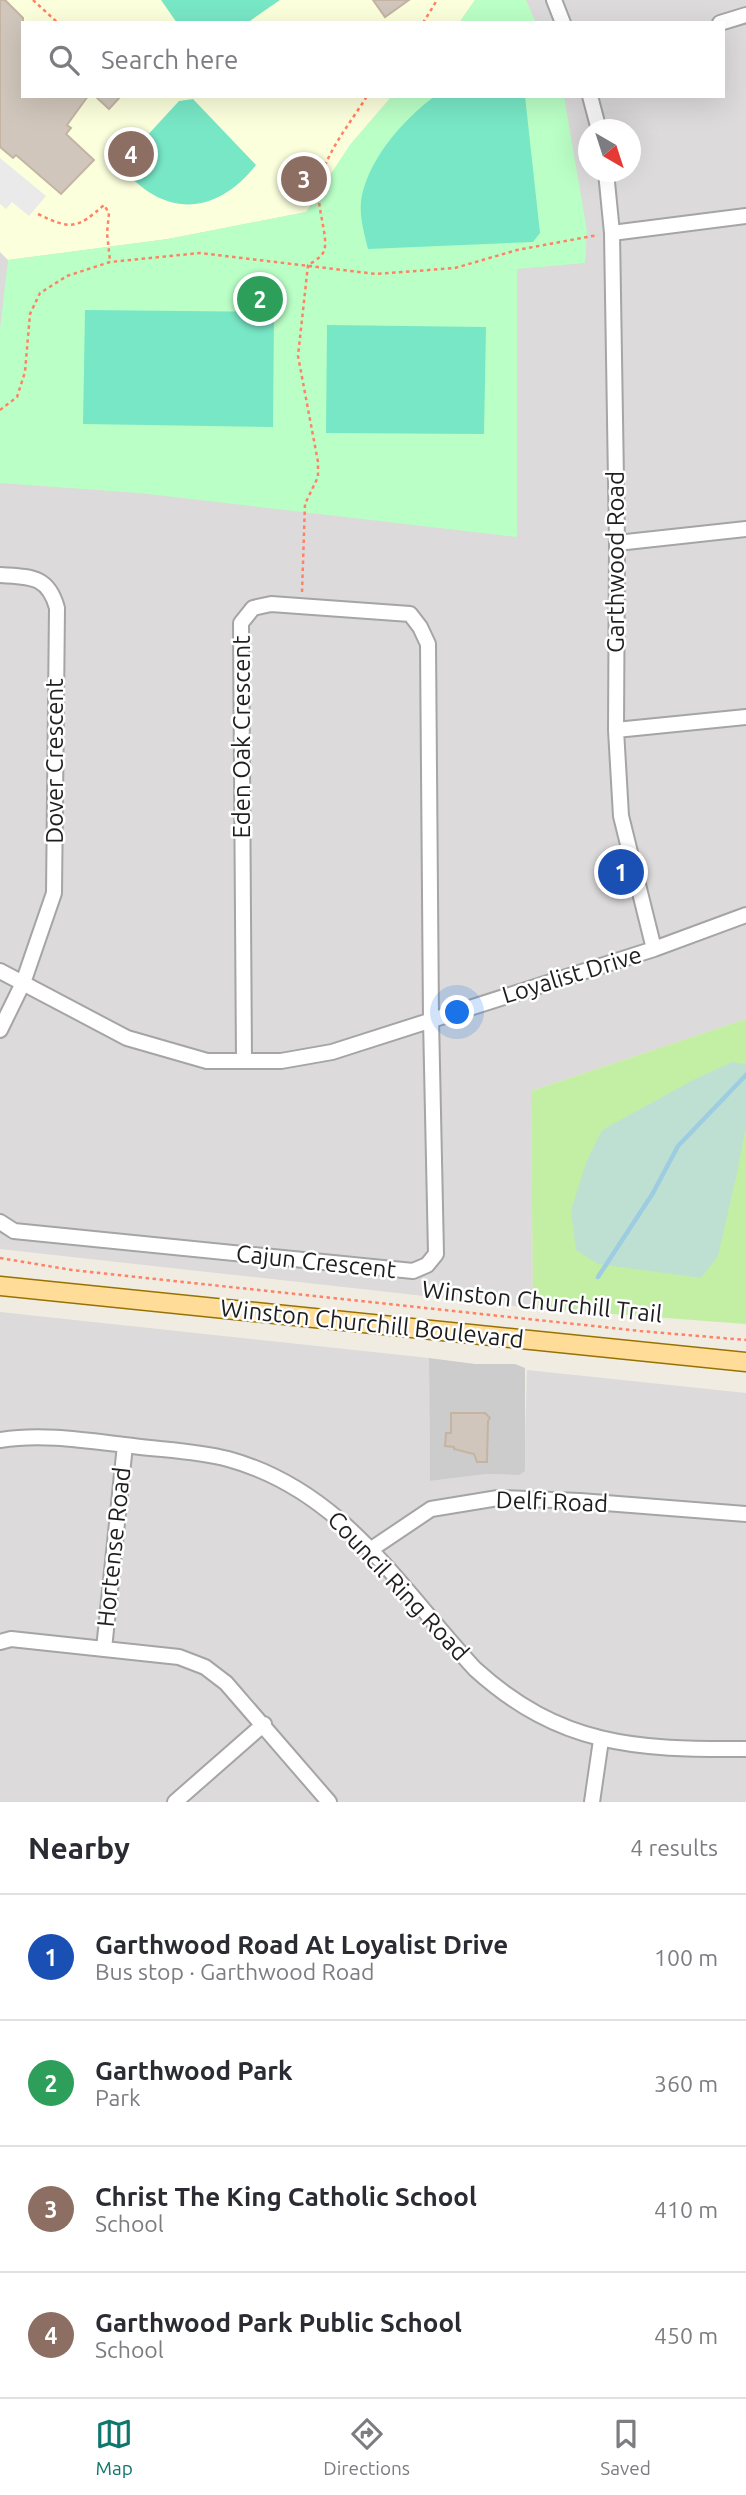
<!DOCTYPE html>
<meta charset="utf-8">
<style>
:root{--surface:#fff;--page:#f2f2f3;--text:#2b2b33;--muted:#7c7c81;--line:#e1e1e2;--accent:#0f766e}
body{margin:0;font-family:Ubuntu,sans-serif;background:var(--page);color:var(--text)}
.compass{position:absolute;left:578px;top:119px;width:63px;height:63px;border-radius:50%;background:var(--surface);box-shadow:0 7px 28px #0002;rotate:141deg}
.you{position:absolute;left:458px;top:1013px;width:24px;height:24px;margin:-18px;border:5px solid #fff;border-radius:50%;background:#1a73e8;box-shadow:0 0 0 10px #1a73e833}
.badge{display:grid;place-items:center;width:46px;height:46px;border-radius:50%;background:var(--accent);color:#fff;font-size:23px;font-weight:700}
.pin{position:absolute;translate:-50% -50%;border:4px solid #fff;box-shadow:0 2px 7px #0006}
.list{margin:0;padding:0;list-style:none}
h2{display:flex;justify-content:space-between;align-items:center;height:91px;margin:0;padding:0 28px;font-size:30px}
h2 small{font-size:23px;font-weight:400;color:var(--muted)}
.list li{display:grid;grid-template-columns:46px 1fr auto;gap:21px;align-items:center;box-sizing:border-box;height:126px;padding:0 28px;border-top:2px solid var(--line)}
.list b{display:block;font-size:26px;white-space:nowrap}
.list p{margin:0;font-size:23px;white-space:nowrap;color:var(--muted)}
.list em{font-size:23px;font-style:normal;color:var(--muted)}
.icon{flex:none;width:38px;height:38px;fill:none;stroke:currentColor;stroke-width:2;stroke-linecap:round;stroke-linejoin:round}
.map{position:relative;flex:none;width:746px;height:1802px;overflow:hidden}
.search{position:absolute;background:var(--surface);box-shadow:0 7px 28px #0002;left:21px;right:21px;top:21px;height:77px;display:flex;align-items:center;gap:18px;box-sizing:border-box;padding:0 24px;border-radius:0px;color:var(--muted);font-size:26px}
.sheet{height:595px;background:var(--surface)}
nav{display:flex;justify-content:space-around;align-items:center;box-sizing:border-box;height:98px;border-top:2px solid var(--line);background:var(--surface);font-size:19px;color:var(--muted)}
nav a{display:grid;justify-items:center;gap:4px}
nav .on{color:var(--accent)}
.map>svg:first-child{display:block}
.residential{fill:#dcdada;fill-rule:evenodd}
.education{fill:#fcffdc}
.religious{fill:#ccc}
.grass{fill:#c2efa3}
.wetland{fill:#bee0d3}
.park{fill:#baffc6}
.pitch{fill:#78e7c6}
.parking{fill:#eaeaea}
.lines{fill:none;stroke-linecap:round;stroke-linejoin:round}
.stream{stroke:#9ecde2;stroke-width:4.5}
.building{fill:#d0c6bb;stroke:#c3b4a3;stroke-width:2}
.minor-casing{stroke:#a5a5a5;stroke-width:18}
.major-casing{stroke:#977200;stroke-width:21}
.path{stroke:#ff8264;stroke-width:2.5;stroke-dasharray:3.5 3.5;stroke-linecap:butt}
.minor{stroke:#fff;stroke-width:14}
.major{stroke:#ffdc98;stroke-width:18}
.labels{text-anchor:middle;stroke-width:5;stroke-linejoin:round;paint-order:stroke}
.street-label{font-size:24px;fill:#1e1e1e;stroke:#fff}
</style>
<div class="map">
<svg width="746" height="1802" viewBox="0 0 746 1802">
<rect width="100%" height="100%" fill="#f0ece2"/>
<path class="residential" d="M0,0h746v1019l-215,72 2,217 -533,-59zM23,23h700v73h-700zM588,130h42v42h-42z
M0,1312l429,46 1,123 57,-7 32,1 5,-4 3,-101 219,23v409h-746z"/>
<path class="education" d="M0,0h475l-16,23h-436v73h369l-42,49 -44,67 -138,27 -160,21 -8,-8z"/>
<path class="religious" d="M429,1358l46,6h40l10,4v103l-6,4 -32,-1 -57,7z"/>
<path class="grass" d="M746,1019v305l-213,-16 -2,-217z"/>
<path class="wetland" d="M732,1062l14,2v62l-10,51 -18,79 -17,22 -103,-14 -22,-14 -5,-39 15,-48 16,-33 93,-51z"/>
<path class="park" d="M475,0h51l10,23h-77z
M392,96h172l23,135 -2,32 -68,6v268l-378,-44 -139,-10v-154l8,-69 160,-21 138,-27 44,-67z"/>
<path class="pitch" d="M161,0h119l-33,23h-70z
M435,96h90l15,137 -7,9 -165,7c-4,-17 -10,-36 -6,-54 9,-39 42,-76 73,-99z
M193,99l63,66c-41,52 -94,53 -136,0l59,-64z
M85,310l189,2 -1,115 -190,-3z
M327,325l159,2 -2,107 -158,-1z"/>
<path class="parking" d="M0,158l46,38 -17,20 -17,-14 -6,7 -6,-5z"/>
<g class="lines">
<path class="stream" d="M598,1277l55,-84 25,-47 68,-71"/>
</g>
<path class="building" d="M0,0h5l18,18v78h65l-21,29 4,3 -5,6 28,26 -33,34 -45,-39 -3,3 -13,-11z
M373,0h36l-24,17z
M95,96h26l-12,13z
M451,1413h34l5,5 -2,3 -1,41h-10l-3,-8 -20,-5v-2l-9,-1 1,-13h5z"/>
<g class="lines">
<g class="minor-casing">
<path id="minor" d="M554,0l9,23
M720,23l26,-8
M590,96l9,34
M606,172l6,61 5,310 -1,187 5,86 33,133
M612,233l134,-17
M617,543l129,-14
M0,575c30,2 48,0 57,33l-3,285 -31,90 -23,47
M616,730l130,-13
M0,971l127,67 80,23h74l51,-9 322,-103 92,-34
M0,1222l14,9 399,40 14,-6 9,-11 -5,-235 -3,-375 -8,-17 -10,-13 -139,-10 -18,4 -12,15 3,438
M0,1440c44,-7 89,1 133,6 31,4 64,5 95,13 114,31 171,128 247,210 85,77 161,81 271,80
M370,1550l61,-41 67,-11 82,3 166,13
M0,1642l11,-3 168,18 26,10 21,16 103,119
M104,1649l21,-204
M175,1802l89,-78
M592,1802l9,-62"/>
</g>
<g class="major-casing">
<path id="major" d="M0,1286l746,76"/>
</g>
<path class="path" d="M33,0l25,23
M423,23l14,-23
M38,214c33,16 39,15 66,-9l5,8 -2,20 3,28
M0,410l17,-13 8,-25 5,-58 10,-21 27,-17 43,-14 90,-9 176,21 79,-6 62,-18 81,-15
M302,592l3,-88 13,-27v-15l-20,-106 10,-91c5,-3 13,-7 16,-14 5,-13 -8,-45 -5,-64 5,-33 31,-63 48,-91
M0,1258l72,12 568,61 106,9"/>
<use href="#minor" class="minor"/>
<use href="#major" class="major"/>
</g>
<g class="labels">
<g class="street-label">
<text transform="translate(616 562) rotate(-90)" y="8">Garthwood Road</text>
<text transform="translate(242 737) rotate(-90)" y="8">Eden Oak Crescent</text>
<text transform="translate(55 761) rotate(-90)" y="8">Dover Crescent</text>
<text transform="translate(572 975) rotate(-17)" y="8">Loyalist Drive</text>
<text transform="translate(316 1262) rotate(6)" y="8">Cajun Crescent</text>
<text transform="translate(542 1302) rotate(6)" y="8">Winston Churchill Trail</text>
<text transform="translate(372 1324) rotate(6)" y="8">Winston Churchill Boulevard</text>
<text transform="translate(552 1502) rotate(2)" y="8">Delfi Road</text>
<text transform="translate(114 1547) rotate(-84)" y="8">Hortense Road</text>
<text transform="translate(398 1586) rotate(47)" y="8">Council Ring Road</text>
</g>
</g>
</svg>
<svg class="compass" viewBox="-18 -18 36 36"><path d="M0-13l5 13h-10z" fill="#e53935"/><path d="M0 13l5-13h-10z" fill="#7c7c81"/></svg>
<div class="you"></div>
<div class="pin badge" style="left:621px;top:872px;background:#1a4fb4">1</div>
<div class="pin badge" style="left:260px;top:299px;background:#2e9e5b">2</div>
<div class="pin badge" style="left:304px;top:179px;background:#8d6e63">3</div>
<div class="pin badge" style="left:131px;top:154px;background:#8d6e63">4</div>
<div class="search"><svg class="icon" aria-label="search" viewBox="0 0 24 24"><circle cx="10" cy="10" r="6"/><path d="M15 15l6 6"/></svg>Search here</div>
</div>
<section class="sheet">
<h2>Nearby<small>4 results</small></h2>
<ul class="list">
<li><span class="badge" style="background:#1a4fb4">1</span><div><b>Garthwood Road At Loyalist Drive</b><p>Bus stop · Garthwood Road</p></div><em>100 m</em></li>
<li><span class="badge" style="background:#2e9e5b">2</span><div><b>Garthwood Park</b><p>Park</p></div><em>360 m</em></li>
<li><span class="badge" style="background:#8d6e63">3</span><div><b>Christ The King Catholic School</b><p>School</p></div><em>410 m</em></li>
<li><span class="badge" style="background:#8d6e63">4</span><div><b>Garthwood Park Public School</b><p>School</p></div><em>450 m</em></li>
</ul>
</section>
<nav>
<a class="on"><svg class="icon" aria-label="map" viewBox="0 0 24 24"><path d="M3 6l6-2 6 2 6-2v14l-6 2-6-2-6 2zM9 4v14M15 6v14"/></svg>Map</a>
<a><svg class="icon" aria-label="directions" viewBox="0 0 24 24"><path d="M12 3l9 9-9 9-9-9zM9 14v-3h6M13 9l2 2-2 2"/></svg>Directions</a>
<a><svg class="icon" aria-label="saved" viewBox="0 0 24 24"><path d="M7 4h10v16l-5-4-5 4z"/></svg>Saved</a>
</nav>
